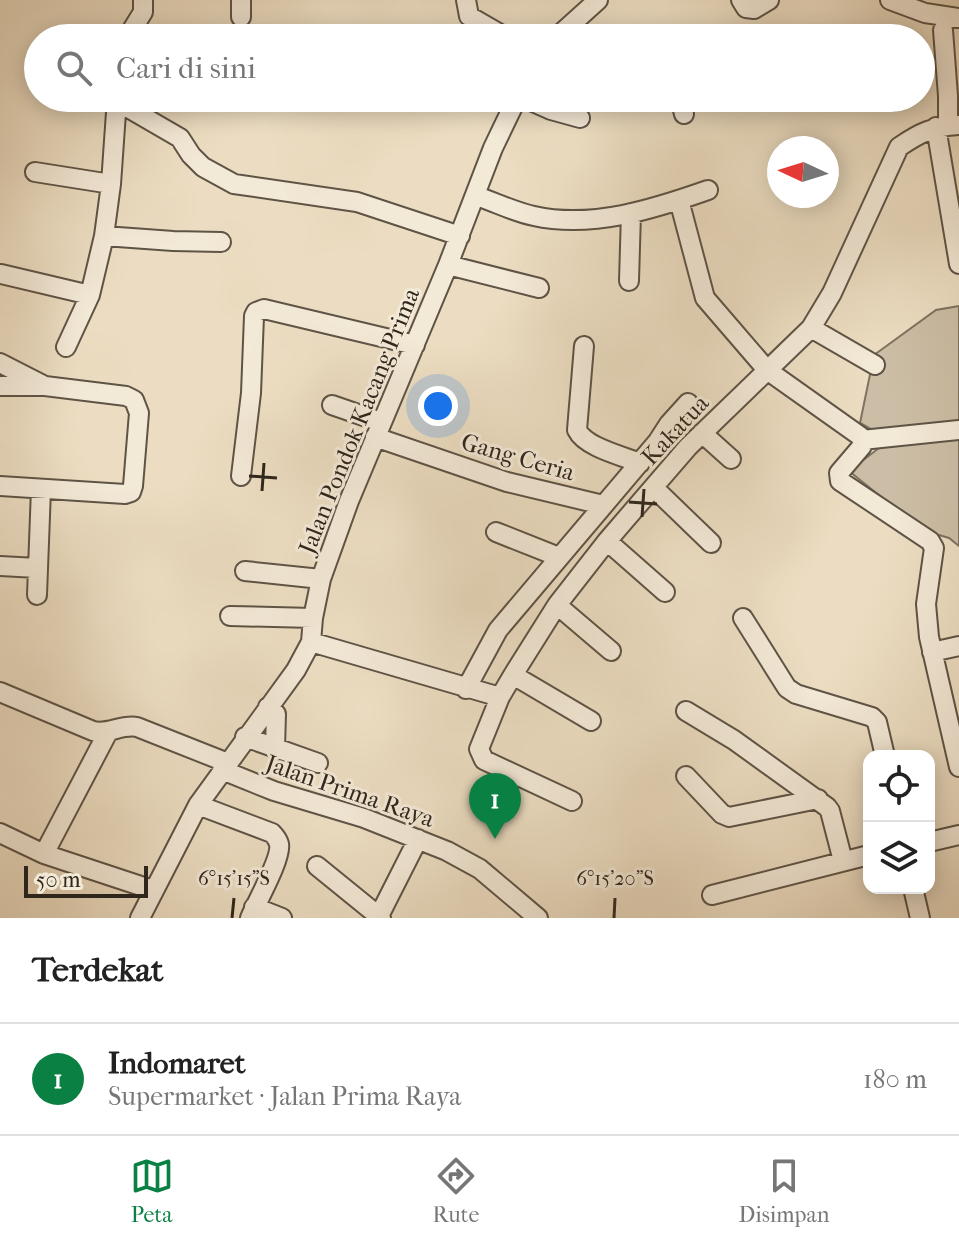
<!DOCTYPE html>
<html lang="id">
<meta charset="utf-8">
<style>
:root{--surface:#fff;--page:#f2f2f2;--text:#222;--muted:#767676;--line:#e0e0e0;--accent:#0b8043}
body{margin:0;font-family:"IM FELL French Canon",serif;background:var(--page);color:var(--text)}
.controls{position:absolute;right:24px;bottom:24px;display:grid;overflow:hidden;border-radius:16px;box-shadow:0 4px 20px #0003}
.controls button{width:72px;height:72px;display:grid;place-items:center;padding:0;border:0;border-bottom:2px solid var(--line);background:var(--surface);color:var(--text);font:40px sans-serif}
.compass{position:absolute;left:767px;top:136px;width:72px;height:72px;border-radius:50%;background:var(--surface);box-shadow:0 4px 20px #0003;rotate:274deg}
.scale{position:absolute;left:24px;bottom:20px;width:124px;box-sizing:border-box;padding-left:8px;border:4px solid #2f261c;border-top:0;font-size:22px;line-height:28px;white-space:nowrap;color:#2f261c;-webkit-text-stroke:6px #f3e9d7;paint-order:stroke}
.you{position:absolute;left:438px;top:406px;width:28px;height:28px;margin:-20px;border:6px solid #fff;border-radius:50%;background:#1a73e8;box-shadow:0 0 0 12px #1a73e833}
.badge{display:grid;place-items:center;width:52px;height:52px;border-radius:50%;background:var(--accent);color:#fff;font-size:26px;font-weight:700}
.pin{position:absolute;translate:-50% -66px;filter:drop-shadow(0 2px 4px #0008)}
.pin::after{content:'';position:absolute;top:42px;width:28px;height:24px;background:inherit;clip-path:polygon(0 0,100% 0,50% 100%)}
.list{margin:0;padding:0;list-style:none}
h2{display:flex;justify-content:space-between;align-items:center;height:104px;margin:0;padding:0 32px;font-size:34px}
h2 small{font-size:26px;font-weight:400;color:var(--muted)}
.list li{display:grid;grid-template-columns:52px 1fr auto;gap:24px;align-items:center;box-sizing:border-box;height:112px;padding:0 32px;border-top:2px solid var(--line)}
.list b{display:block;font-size:30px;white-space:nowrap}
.list p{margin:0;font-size:26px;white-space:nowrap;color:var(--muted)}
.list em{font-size:26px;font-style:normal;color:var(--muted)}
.icon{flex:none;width:44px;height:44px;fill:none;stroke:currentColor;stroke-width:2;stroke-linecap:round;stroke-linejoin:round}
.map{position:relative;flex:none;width:959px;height:918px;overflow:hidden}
.search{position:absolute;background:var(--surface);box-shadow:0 4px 20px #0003;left:24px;right:24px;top:24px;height:88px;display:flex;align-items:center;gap:20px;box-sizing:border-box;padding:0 28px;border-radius:44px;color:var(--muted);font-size:30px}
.sheet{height:216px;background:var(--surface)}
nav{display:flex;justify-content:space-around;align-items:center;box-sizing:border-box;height:112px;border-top:2px solid var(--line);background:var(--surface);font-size:22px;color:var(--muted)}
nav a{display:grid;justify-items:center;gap:4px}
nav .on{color:var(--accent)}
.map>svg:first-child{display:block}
.green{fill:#ccbea6;stroke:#7e7261;stroke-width:2}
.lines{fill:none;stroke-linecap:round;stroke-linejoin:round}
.minor-casing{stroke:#5e5446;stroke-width:22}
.minor{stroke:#f3e9d7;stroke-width:18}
.ticks{fill:none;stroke:#2f261c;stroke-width:3}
.labels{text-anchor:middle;stroke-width:6;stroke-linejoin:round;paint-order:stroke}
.street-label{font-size:24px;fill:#2f261c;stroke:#f3e9d7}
.ticks-label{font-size:20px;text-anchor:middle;fill:#2f261c;stroke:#f3e9d7;stroke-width:6;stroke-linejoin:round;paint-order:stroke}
</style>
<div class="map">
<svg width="959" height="918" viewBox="0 0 959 918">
<rect width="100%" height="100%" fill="#ecddc2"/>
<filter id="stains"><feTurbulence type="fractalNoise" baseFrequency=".0025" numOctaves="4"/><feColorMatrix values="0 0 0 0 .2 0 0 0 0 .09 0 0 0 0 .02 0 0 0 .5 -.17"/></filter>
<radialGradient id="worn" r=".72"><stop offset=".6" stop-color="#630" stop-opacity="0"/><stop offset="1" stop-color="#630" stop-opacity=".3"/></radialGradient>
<path class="green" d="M959,306v240l-10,-8 -27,-8 -73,-59 30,-23 1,-14 -20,-11 14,-68 62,-45z"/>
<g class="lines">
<g class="minor-casing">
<path id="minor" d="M241,0v17
M466,0l3,16 38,22
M741,0l5,8 8,1 15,-9
M890,0l35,13 34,5
M943,30l5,66v30
M127,38l16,-26v-12
M556,38l42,-38
M524,98l27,12 29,8
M680,98l4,16
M118,102l62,36 11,17 12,12 31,17 123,18 103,34
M936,127l23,137
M35,172l76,12
M476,196c19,6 38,16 58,20 58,13 120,-7 174,-26
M679,200l26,98 62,72 93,66 2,4
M104,236l69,5 48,1
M448,265l91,23
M1,274l89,21
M629,281l2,-68
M811,328l64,37
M584,346l-7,84c8,17 45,26 63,33
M66,347l24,-52 14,-59 7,-52 6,-86
M0,363l45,23 81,10 8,4 5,13 -6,73 -2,6 -6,2 -125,-8
M0,386h41
M332,405l49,17
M702,433l29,26
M375,437l132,45 96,23
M862,440v6l-23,27 1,8 90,60 4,7 -8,56 3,33 30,130
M862,440l97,-10
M241,476l10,-83 3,-77 2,-4 8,-3 151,36
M654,488l57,55
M496,532l63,25
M607,541l58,51
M0,566l37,2
M245,571l76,8
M37,595l4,-106
M557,605l54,46
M230,616l83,2
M743,618l44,70 9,6 76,23 5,5 8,34
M311,642l189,55
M932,652l27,-6
M513,675l78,46
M466,689l32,-59 160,-189 11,-17 19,-21
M0,692l93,39c15,4 28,-7 44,-4l91,36
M268,707l8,7 -1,34
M686,711l48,29 93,67 3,4 13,50
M245,737l73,26
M222,770l52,21 90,27 83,33 33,18 58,49
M686,776l36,38 7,3 89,-18
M572,801l-88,-41 -5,-11 21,-52 13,-22 44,-70 50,-64 81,-94 123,-119 21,-35 67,-146c22,-15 33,-20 60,-22
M198,805l74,28c3,3 6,7 7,11 3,14 -23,59 -29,74
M0,833l44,21 109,36
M929,842l30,-7
M44,854l64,-122
M317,866l64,52
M913,888l7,30
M712,895l157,-40
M254,907l28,11
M140,918l58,-113 98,-135 15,-28 2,-24 8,-39 28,-78 99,-236 45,-117 24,-50
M378,918l40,-79"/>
</g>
<use href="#minor" class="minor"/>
</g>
<path class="ticks" d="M249,476l28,2M262,491l2,-28M629,502l28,2M642,517l2,-28M232,918l2,-20M614,918l1,-20"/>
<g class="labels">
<g class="street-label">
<text transform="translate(359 421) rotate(-68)" y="8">Jalan Pondok Kacang Prima</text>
<text transform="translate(675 430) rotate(-47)" y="8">Kakatua</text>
<text transform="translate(518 457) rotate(16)" y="8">Gang Ceria</text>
<text transform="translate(350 791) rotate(19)" y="8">Jalan Prima Raya</text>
</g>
</g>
<g class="ticks-label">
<text x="234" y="885">6°15'15"S</text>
<text x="615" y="885">6°15'20"S</text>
</g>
<rect width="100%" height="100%" filter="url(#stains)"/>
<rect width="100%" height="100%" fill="url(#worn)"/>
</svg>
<div class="controls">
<button><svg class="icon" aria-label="locate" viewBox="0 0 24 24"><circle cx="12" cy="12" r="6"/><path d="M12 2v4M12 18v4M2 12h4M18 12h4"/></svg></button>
<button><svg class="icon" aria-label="layers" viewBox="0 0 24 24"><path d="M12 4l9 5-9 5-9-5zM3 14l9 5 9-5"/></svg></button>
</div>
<svg class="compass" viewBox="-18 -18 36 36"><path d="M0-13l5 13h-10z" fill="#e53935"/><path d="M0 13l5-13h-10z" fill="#767676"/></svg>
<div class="scale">50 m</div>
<div class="you"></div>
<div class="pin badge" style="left:495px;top:839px">1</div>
<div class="search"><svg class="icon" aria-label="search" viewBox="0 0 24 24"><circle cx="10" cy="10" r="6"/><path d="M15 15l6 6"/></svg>Cari di sini</div>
</div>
<section class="sheet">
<h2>Terdekat<small></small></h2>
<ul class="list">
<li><span class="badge">1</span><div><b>Indomaret</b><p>Supermarket · Jalan Prima Raya</p></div><em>180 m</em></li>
</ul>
</section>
<nav>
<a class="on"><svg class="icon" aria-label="map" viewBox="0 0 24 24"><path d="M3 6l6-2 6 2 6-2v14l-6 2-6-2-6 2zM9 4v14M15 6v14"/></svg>Peta</a>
<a><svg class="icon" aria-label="directions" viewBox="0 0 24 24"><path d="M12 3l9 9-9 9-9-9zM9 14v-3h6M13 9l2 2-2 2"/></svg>Rute</a>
<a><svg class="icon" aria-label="saved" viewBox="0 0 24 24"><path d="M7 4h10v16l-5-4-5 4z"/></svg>Disimpan</a>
</nav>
